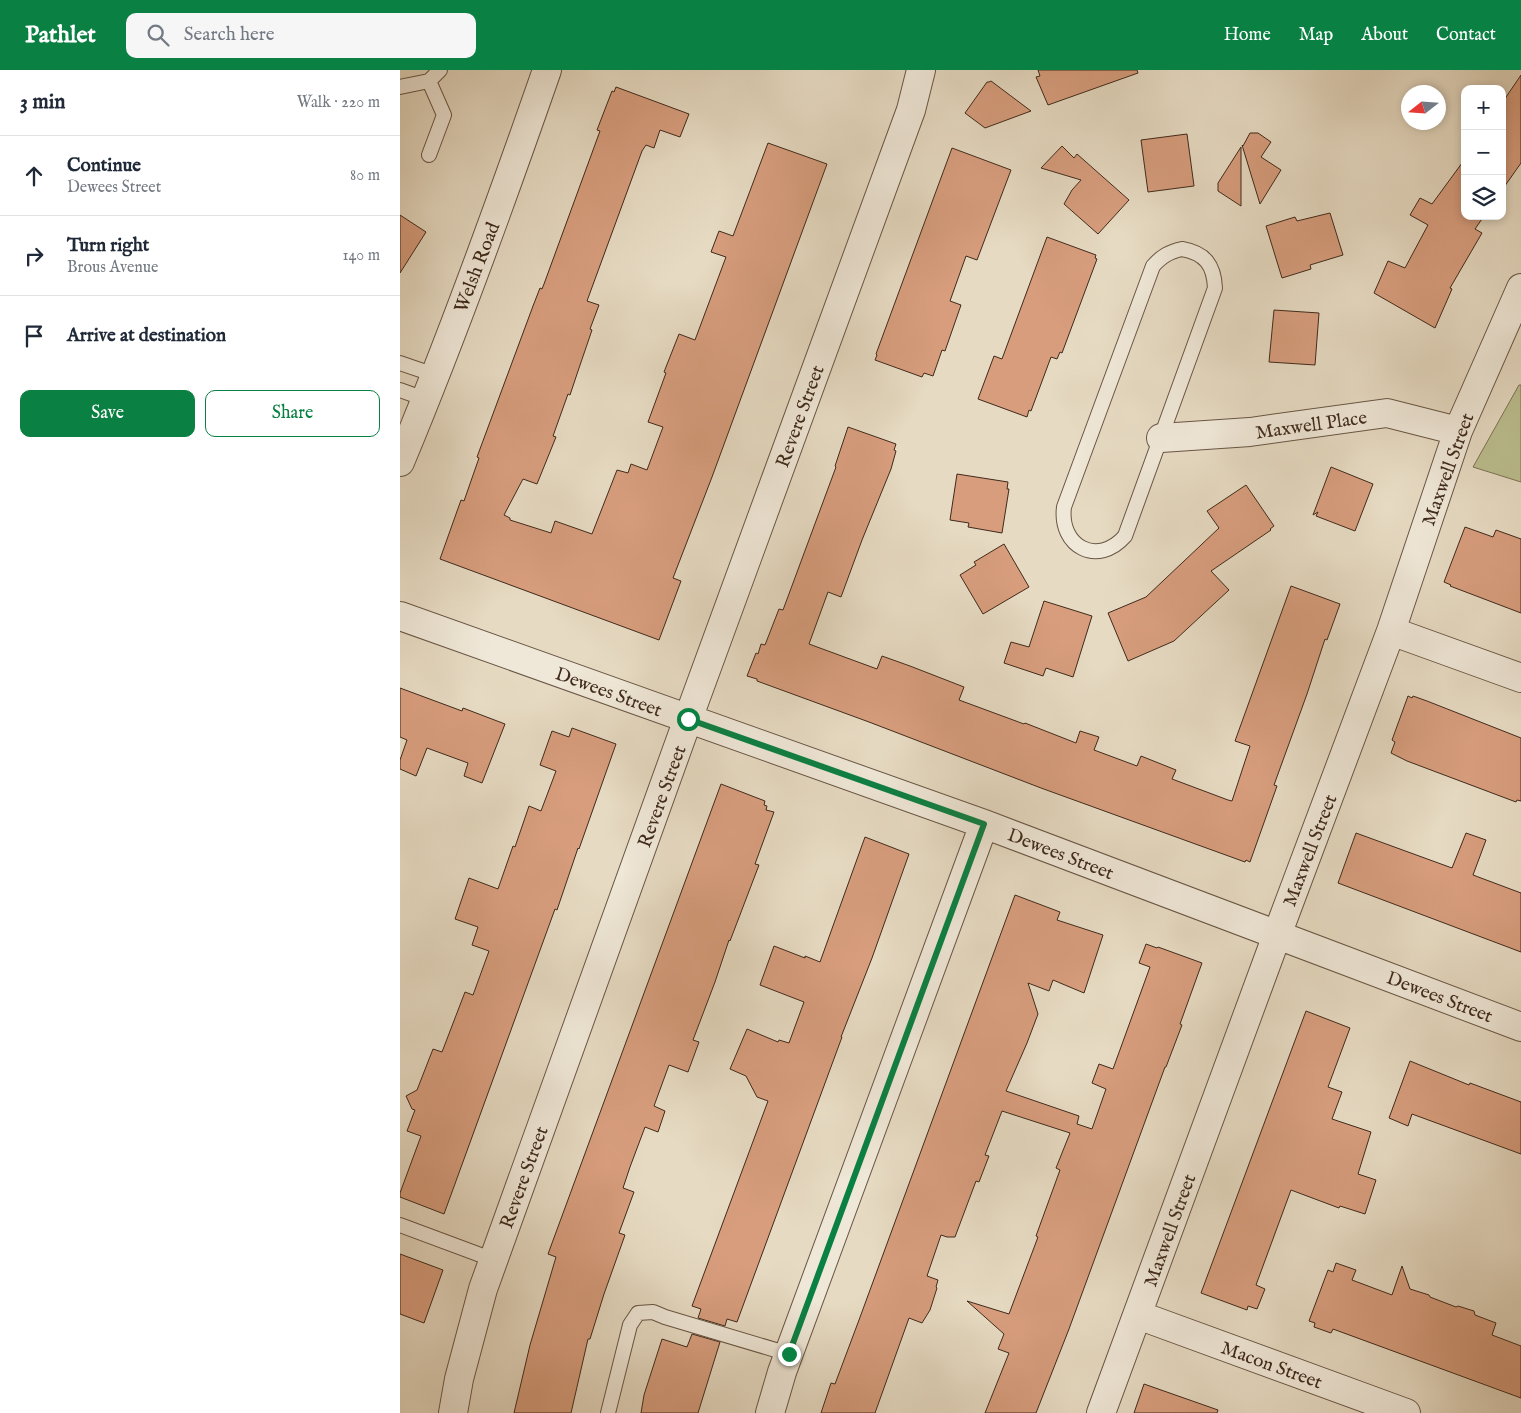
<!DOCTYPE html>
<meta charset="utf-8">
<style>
:root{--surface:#fff;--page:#f6f6f7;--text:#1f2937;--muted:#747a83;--line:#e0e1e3;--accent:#0b8043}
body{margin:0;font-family:"IM FELL English",serif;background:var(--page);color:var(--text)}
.controls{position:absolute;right:15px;top:15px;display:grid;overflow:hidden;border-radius:10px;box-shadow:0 2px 8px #0003}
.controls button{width:45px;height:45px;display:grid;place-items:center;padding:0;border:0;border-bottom:1px solid var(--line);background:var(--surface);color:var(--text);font:25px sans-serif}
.compass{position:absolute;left:1001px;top:15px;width:45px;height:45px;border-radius:50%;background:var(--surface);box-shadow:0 2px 8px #0003;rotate:253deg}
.stop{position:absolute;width:15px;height:15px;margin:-11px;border:4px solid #0b8043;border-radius:50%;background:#fff}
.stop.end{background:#0b8043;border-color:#fff;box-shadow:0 1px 5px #0008}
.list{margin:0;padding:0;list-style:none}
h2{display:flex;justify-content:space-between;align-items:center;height:65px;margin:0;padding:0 20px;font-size:21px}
h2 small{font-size:16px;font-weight:400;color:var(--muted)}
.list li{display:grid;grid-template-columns:32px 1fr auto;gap:15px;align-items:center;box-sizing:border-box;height:80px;padding:0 20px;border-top:1px solid var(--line)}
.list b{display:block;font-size:19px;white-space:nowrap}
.list p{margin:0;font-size:16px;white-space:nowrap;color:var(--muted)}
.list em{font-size:16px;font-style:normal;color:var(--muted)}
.actions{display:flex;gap:10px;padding:15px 20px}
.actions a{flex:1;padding:11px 0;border:1px solid var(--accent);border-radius:10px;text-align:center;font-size:18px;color:var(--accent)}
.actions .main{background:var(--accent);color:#fff}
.icon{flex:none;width:28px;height:28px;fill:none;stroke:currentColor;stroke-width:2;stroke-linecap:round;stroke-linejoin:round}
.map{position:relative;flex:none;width:1121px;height:1343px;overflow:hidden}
header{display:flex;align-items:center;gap:30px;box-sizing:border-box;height:70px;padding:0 25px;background:var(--accent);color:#fff}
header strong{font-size:24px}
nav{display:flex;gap:28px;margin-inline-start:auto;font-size:18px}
.search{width:350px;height:45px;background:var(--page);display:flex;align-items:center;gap:12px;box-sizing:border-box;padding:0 18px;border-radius:10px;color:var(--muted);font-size:19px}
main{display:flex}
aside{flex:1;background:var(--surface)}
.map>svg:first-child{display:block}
.green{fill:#bbbe8f;stroke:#7d7455}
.building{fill:#d79d7d;stroke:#3f2a1b}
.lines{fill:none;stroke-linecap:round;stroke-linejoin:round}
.service-casing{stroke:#695645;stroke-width:16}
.minor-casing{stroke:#695645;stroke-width:30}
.tertiary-casing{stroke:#695645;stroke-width:30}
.service{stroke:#efe7d7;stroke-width:14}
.minor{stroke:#efe7d7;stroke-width:28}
.tertiary{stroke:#efe7d7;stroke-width:28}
.route{stroke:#0b8043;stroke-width:6}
.labels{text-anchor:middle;stroke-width:4;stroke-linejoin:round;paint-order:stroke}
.street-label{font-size:19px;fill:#3f2a1b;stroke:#efe7d7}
</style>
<header>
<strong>Pathlet</strong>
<div class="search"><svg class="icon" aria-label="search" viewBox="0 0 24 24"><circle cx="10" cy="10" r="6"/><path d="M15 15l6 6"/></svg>Search here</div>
<nav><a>Home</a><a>Map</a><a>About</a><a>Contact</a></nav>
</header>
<main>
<aside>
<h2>3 min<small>Walk · 220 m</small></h2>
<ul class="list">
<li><svg class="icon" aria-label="ahead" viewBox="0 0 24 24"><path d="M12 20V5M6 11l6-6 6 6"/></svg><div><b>Continue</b><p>Dewees Street</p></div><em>80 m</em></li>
<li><svg class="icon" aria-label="right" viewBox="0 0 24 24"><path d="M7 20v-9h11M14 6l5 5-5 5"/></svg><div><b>Turn right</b><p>Brous Avenue</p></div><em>140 m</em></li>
<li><svg class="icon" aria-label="arrive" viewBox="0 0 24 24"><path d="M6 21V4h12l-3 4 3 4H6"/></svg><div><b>Arrive at destination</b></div></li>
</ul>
<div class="actions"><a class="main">Save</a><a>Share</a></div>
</aside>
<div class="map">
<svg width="1121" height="1343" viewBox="0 0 1121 1343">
<rect width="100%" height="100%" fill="#e6dac2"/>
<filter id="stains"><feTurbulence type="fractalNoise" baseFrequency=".004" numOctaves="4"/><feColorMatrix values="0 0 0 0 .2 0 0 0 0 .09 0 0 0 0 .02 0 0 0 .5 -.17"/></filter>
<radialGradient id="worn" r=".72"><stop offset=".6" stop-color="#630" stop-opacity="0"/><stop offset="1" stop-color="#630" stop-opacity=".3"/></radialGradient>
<path class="green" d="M1119,315h2v97l-48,-15z"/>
<path class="building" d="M638,0h99l1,3 -90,32 -12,-28 4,-1z
M1121,5v88l-19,27v-87z
M591,11l40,30 -46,17 -20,-15 22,-31h2z
M216,17l73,27 -9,23 -20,-7 -6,18 -8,-3 -4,6 -55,150 12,4 -9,24 2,1 -15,44 -7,21 -2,-1 -15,42 3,1 -19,47 -14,-5 -19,36 6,3v2l41,13 4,-12 37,13 25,-64 11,3 3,-9 16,6 16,-43 -15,-5 18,-49 -2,-1 15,-38 16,6 31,-83 -15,-5 8,-21 14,5 35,-93 59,21 -115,313 -39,101 8,3 -22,59 -219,-81 21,-59 3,1 15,-43 -2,-1 56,-151 7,-18 2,1 2,-5 56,-153 -3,-1 15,-39 2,1z
M850,63h8l13,9 -10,15 20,13 -21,34 -18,-59 1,1z
M787,64l7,52 -46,6 -7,-52z
M662,76l12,12 3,-4 52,46 -31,34 -34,-30 8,-14 9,-10 -40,-12z
M841,77v59l-23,-15v-8z
M552,78l59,22 -34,90 -11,-4 -16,45 11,4 -16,46 -3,-1 -9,26 -9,-3 -2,4 -47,-17 2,-5 -1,-1z
M1065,89v57h19l-9,13 7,4 -32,55 2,1 -17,39 -61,-35 14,-32 17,7 23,-43 -18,-10 10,-17 12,6z
M930,143l13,42 -33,10 1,4 -29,9 -16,-52 29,-9 2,4z
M0,145l26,17 -26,41z
M647,167l49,18 -1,3 2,1 -35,94 -2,-1 -3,7 -6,-2 -20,54 -2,-1 -2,7 -49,-18 16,-43 8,3z
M874,240l45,3 -4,52 -46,-3z
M448,357l48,17 -2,6 2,1 -5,18 -29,71 -21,57 -13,-5 -19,52 68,25 5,-13 28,10 54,21 -5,13 65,24 1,-1 51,20 4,-12 19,6 -5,13 43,16 4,-10 35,14 -4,9 56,21 4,1 18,-55 -15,-5 56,-155 49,18 -13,36 -2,-1 -18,55 -33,91 3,1 -27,76 -4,-2 -1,2 -204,-74 -172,-66 -112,-41v-2l-10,-3 9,-23 2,1 3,-10 4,1 14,-36 4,1 53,-143 -1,-1z
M931,397l42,17 -18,47 -39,-15 2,-4 -5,3z
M557,404l51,8 -1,7h2l-7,44 -34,-6 1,-4 -19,-3z
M846,415l28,41 -4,3 1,1 -60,41 18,19 -55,51 -46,20 -20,-48 38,-16 73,-69 -12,-17z
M1065,457l28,10 3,-7 25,9v74l-71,-27 1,-1 -7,-3z
M604,474l25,43 -46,27 -23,-39 16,-10 -2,-3z
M644,531l48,15 -19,61 -27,-9 -3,8 -39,-13 7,-21 18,5z
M0,618l62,23 1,-3 42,16 -23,59 -18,-7 4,-13 -41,-15 -11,28 -16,-7v-9l7,-20 -7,-3z
M1008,626l4,2 1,-2 14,5 94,37v63l-4,-1 -1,2 -109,-41 -16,-8 4,-11 -3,-2z
M172,658l44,16 -37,105 -1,-1 -21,62 -2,-1 -111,305 -44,-17v-4l21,-57 -14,-5 8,-21 -3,-1 -6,-13 11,-6 16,-41 9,3 23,-60 8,3 16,-44 -17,-6 6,-18 -23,-8 14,-41 29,11 15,-43 2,1 14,-41 12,5 15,-40 -16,-6 12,-34 17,6z
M321,714l44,17 -1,4 3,1 -1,4 8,2 -19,52 4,1 -29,76 -1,-1 -14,42 -22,58 6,2 -11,30 -19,-7 -15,41 11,5 -7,21 -13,-5 -15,40 -7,21 11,4 -15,41 6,2 -21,59 -14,45h-2l-17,74h-57l16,-68 26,-88 -8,-3z
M956,763l96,35 14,-35 20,7 -13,35 48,18v59l-183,-69z
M465,767l44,17 -37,104 -31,79h1l-105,285 -10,-3 -2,7 -27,-8 3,-9 -9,-3 76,-205 -11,-4 -11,-21 -16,-7 17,-40 31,13 1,-2 10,3 15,-41 -44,-17 14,-39 31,12v-2l15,6z
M615,825l45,17 -3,8 46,15 -19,58 -31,-13 -4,11 -21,-8 10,31 -11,29 -21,48 73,25 -2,8 15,5 14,-40 -14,-6 7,-19 14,5 37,-102 -11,-4 7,-19 11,4 1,-1 44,16 -22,61 2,1 -16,42h-1l-96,262 -33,84h-51l24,-60 -11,-4 6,-15 -37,-33 42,13 29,-77 -2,-1 24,-66 -4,-2 14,-35 -68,-22 -17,44 4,1 -10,26 -3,-1 -21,56h-8l-6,-2 -14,41 11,4 -2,7 1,1 -7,22 -8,13 -13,-5 -34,95h-54l10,-30 4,1 24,-64z
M906,941l44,17 -22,59 14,5 -10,27 39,13 -13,42 18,6 -11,34 -25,-8 -1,2 -48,-18 -35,95 9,4 -8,20 -9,-3 -1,4 -46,-17z
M1010,991l59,24 1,-2 51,19v52l-109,-40 -4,12 -19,-8z
M0,1184l43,16 -19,53 -24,-9z
M936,1193l20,7 -4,10 40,15 10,-29 8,23 19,6 1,2 26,10 2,-1 16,5 1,4 21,8 -4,12 29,11v52l-188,-69 -2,4 -17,-6 1,-4 -6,-2 19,-51 5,2z
M292,1264l28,8 -22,71h-57l3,-18 18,-56 25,8z
M744,1314l74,26 -1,3h-83z"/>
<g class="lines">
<g class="service-casing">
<path id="service" d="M29,11l11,-11
M0,17l29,-6 15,34 -15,40
M782,179c23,4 32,16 33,39l-90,248c-27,31 -66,11 -61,-29l89,-241c9,-10 16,-14 29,-17z
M0,293l35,12
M0,320l25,9
M0,1155l94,35
M208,1343l22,-88 8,-12 15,-1 12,5 124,37"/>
</g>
<g class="minor-casing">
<path id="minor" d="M761,368l89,-6 137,-19 71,18
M0,546l584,208 537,203
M991,561l130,47
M738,1245l268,98
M53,1343l6,-34 24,-90 205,-570 223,-609 10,-40
M370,1343l12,-41 202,-548
M701,1343l176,-478 114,-304 67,-200 63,-143"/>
</g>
<g class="tertiary-casing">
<path id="tertiary" d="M0,392c54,-129 101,-260 147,-392"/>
</g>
<use href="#service" class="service"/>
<use href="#minor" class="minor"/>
<use href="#tertiary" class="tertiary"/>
</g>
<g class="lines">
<path class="route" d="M288,649l296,105 -195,530"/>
</g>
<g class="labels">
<g class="street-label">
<text transform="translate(76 197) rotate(-69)" y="7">Welsh Road</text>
<text transform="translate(399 346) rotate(-70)" y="7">Revere Street</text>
<text transform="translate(911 354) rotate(-8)" y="7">Maxwell Place</text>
<text transform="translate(1047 399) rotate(-70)" y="7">Maxwell Street</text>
<text transform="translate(209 621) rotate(20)" y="7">Dewees Street</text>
<text transform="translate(261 726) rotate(-70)" y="7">Revere Street</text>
<text transform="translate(909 780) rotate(-69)" y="7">Maxwell Street</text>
<text transform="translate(661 783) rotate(21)" y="7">Dewees Street</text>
<text transform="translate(1040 926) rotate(21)" y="7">Dewees Street</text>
<text transform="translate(123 1107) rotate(-70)" y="7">Revere Street</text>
<text transform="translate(769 1160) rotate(-70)" y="7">Maxwell Street</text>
<text transform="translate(872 1294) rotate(20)" y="7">Macon Street</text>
</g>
</g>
<rect width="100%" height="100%" filter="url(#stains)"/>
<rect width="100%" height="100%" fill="url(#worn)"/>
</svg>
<div class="controls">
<button>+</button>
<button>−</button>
<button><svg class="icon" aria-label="layers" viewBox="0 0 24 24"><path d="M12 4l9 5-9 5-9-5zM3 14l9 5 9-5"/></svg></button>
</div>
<svg class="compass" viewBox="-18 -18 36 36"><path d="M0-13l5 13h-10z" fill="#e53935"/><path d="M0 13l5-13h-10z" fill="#747a83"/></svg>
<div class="stop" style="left:288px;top:649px"></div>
<div class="stop end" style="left:389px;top:1284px"></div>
</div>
</main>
